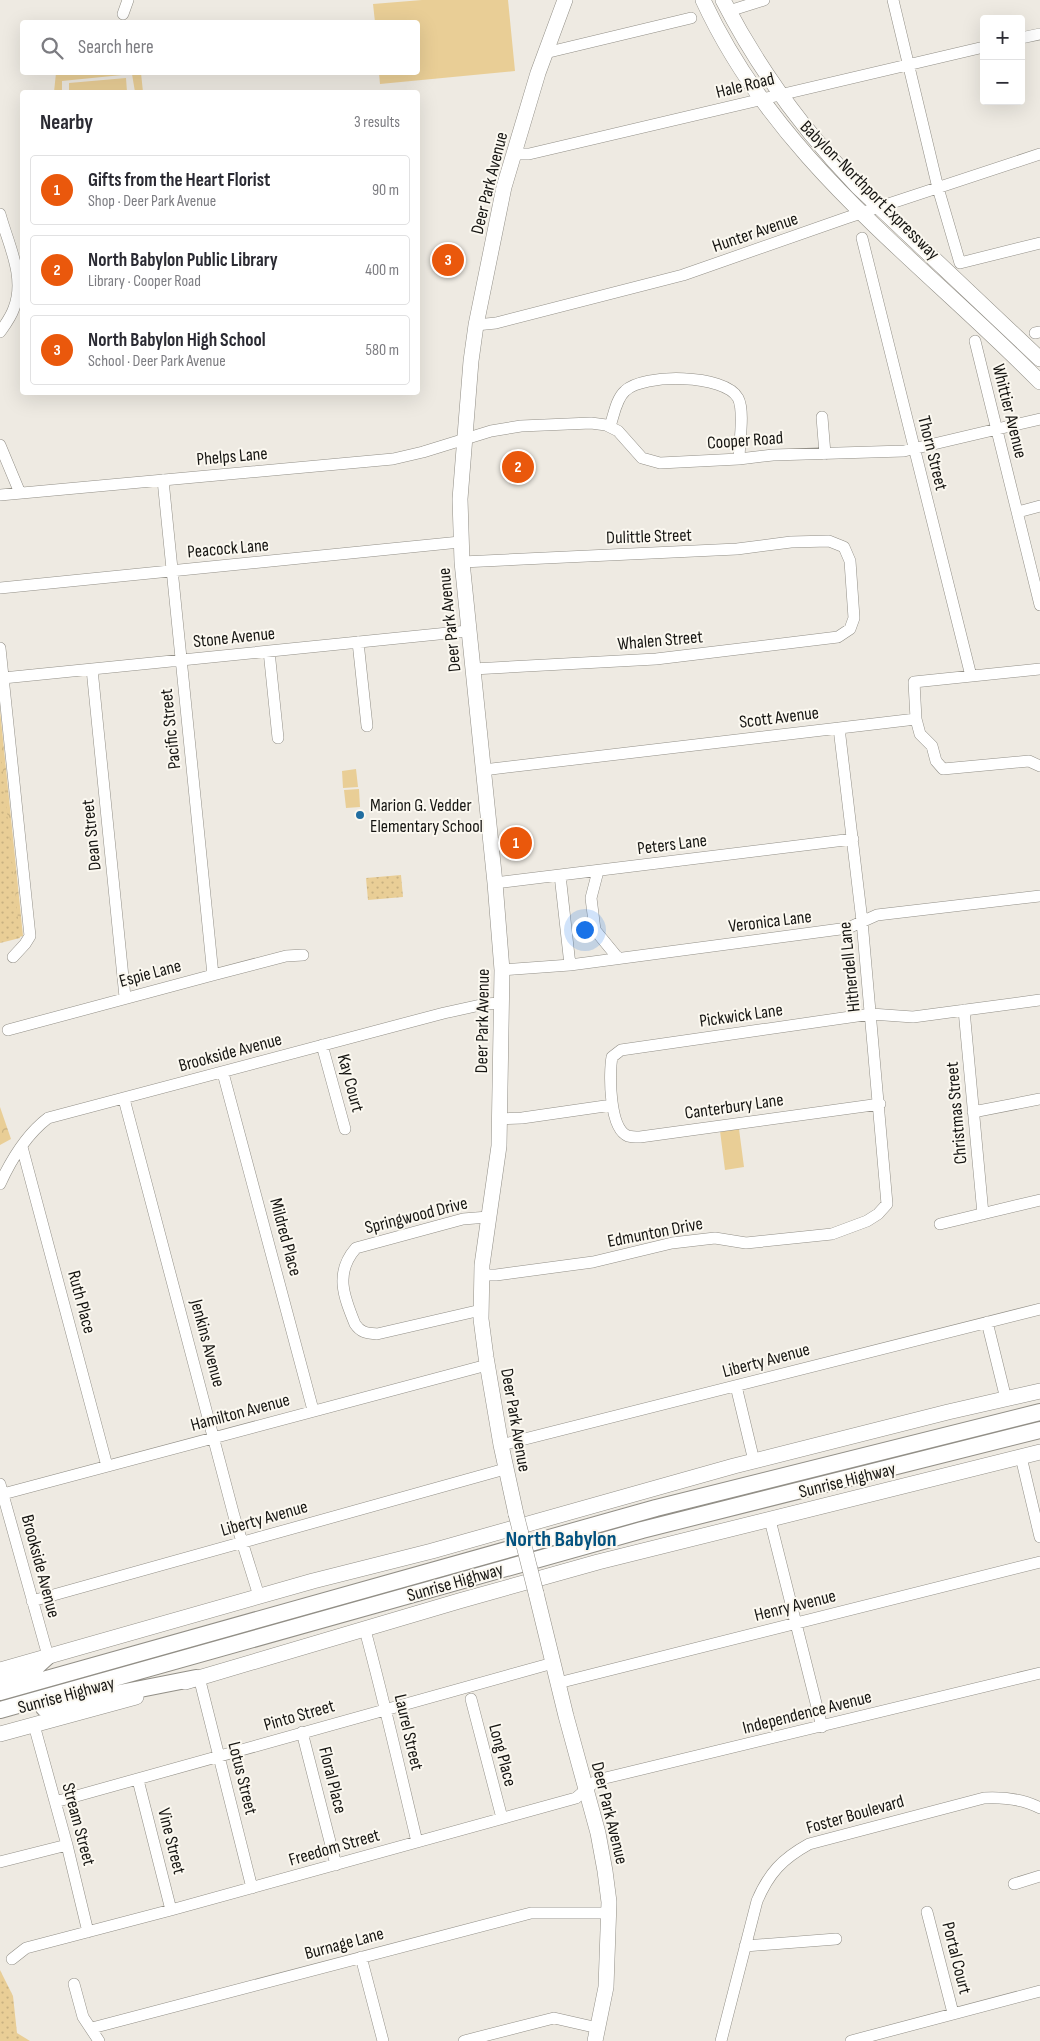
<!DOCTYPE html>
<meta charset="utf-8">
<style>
:root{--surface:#fff;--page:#f7f7f7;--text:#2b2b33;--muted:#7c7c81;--line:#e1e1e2;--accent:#ea580c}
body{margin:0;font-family:"Sofia Sans Condensed",sans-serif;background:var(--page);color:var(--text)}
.controls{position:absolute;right:15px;top:15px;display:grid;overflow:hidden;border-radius:5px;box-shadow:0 5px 20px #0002}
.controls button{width:45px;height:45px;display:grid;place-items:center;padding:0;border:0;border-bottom:1px solid var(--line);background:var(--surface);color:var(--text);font:25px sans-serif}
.you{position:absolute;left:584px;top:929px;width:18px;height:18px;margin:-12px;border:4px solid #fff;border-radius:50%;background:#1a73e8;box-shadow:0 0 0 8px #1a73e833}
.badge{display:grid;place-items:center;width:32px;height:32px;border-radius:50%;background:var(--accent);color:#fff;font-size:16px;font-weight:700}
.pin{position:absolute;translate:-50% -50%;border:2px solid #fff;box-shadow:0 1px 5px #0006}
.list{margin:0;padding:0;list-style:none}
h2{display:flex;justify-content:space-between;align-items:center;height:65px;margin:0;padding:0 20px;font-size:21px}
h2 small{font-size:16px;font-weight:400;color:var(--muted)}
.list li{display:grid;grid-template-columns:32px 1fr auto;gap:15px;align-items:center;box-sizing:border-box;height:70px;margin:0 10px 10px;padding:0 10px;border:1px solid var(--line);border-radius:5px}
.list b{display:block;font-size:19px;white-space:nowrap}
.list p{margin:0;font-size:16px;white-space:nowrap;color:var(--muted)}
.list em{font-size:16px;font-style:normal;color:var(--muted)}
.icon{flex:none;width:28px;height:28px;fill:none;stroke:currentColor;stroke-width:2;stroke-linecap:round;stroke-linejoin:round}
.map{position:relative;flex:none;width:1040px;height:2041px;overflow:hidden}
.search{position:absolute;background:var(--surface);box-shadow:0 5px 20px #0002;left:20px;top:20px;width:400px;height:55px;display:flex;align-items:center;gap:12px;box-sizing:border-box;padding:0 18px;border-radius:5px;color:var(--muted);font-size:19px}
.panel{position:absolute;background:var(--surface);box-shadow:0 5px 20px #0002;left:20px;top:90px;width:400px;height:305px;border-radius:5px}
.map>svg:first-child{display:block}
.forest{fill:url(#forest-crowns)}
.park{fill:url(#park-dots)}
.garden{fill:#e9ce96}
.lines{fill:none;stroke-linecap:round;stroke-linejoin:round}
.minor-casing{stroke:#928f87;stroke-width:12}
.major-casing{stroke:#928f87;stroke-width:16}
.highway-casing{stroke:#928f87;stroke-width:18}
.minor{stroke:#fff;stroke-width:11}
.major{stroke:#fff;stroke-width:15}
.highway{stroke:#fff;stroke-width:16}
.major-bridge-casing{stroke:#928f87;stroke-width:16;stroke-linecap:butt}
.major-bridge{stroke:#fff;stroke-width:15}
.poi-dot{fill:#216da0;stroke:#fbf8f0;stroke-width:2}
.labels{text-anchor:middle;stroke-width:4;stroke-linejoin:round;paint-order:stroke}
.street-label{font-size:18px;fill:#161512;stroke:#fbf8f0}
.poi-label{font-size:18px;fill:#161512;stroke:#fbf8f0;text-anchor:start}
.district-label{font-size:22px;font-weight:bold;fill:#03527f;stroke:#fbf8f0}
</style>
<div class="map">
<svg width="1040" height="2041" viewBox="0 0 1040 2041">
<defs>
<pattern id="forest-crowns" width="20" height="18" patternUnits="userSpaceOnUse" patternTransform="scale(1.25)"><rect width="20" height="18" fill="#e9ce96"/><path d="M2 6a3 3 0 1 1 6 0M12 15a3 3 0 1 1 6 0" fill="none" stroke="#c7b080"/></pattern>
<pattern id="park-dots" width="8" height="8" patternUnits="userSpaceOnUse" patternTransform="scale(1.25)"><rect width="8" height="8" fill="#e9ce96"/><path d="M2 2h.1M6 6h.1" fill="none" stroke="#c7b080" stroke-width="1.8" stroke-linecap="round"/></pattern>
</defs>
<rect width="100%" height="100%" fill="#eeeae2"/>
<path class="forest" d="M0,710l23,226 -23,6z
M0,1107l11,32 -11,6z"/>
<path class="park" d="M0,744l20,194 -20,5z
M401,875l2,22 -35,3 -2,-22z
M0,1970l13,26 4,37 13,8h-30z"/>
<path class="garden" d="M422,0h86l7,71 -135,13 -1,-11 39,-1v-50h-43l-2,-18z
M56,73h85l2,19h-8l-3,-18 -70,7v11h-8z
M126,78l1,14h-58v-9z
M356,769l2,18 -15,1 -1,-17z
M359,789l1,18 -14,1 -2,-18z
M739,1129l5,38 -19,3 -5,-39z"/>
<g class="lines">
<g class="minor-casing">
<path id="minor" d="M893,0l45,188 22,75 80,-20
M729,11l35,-11
M123,14l5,-14
M1021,38l19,-4
M545,53l146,-35
M514,154h15l455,-107
M0,214c8,30 26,63 14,94 -3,9 -9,17 -14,24
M862,238l109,438
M476,325l20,-2 187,-48 163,-57 194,-64
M1035,333l5,-1
M975,341l65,264
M822,417l3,37
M610,426c4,-11 6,-27 15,-35 18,-18 100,-17 113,7 7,13 1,46 1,61
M0,445l20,48
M163,480l50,495
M0,495l393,-36 30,-7 68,-21 30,-5 70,-3 15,2 12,6 24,27 18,5 79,-4 34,-4 131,-4 136,-32
M1018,512l22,-6
M462,562l275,-13 54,-7 38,-1 15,6 6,14 4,57 -4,11 -12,8 -182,22 -183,10
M0,588l460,-46
M358,642l9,84
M0,648l30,288 -5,8 -12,13
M269,651l9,87
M92,669l33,328
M1040,669l-126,13 2,37 4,15 12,12 4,15 7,8 86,-8 11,5
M3,678l465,-47
M483,770l433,-51
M598,871l-7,27 4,32 23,28
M560,875l10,90
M495,883l358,-44
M502,970l68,-5 278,-37 29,-13 163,-19
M964,1010l19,204
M8,1030l205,-55 73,-19 17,-1
M322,1045l23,84
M223,1073l90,337
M124,1099l110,417 25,80
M880,1104l-240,33c-4,0 -9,0 -12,-1 -19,-7 -19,-63 -16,-79l9,-7 250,-36 42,3 127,-17
M973,1112l67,-13
M499,1119l23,-1 90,-13
M22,1147l85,319
M0,1184c11,-24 27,-50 48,-66l396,-105 41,-9 16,-1
M940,1224l100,-24
M481,1275h15l97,-13 79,-19 43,-5 31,5 86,-9 35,-13 11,-7 9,-10 -25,-283 -23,-193
M481,1310l-104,24c-10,-1 -16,-1 -22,-10 -11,-27 -21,-51 1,-76l107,-29 25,-2
M987,1322l19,77
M736,1386l18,75
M501,1445l539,-136
M1021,1457l19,80
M0,1484l48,172
M3,1494l484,-129
M770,1520l52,207
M32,1601l473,-132
M365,1630c19,70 35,141 52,212
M199,1677l53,211
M558,1683l482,-121
M471,1699l31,119
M34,1725l33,120 21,87
M302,1732l34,133
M138,1780l33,130
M55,1802l498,-139
M0,1862l67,-17
M1014,1884l26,-8
M927,1912l26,101
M745,1946l91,-7
M361,1957l22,84
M12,1959l14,-11 145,-38 405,-112 21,-18 443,-107
M74,1984l9,33 16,24
M92,2028l439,-115h77
M464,2041l90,-23 44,10
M721,2041l36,-140c12,-28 25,-42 52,-57l175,-46c20,-1 39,1 56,10
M851,2041l189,-50"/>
</g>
<g class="major-casing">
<path id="major" d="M703,0c74,161 216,259 337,382
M723,0c36,70 81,131 135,187l182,172
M516,1514l-15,-69 -15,-88 -5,-38 1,-54 17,-119 3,-176 -7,-87 -33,-321 -2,-63 11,-138 5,-36 28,-138 34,-114 27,-73
M536,1593l30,123 32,117 7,38 4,31 -3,85 -11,54
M0,1670l313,-89 119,-30 302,-85 214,-54 92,-21
M185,1682l274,-81 139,-39 442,-110
M0,1734l136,-37"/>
</g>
<g class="highway-casing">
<path id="highway" d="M0,1681l37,-15 11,-10
M0,1692l656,-184 384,-96
M44,1708l152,-30
M0,1710l642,-180 398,-100"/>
</g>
<use href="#minor" class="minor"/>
<use href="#major" class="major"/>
<use href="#highway" class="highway"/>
<g class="major-bridge-casing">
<path id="major-bridge" d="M516,1514l20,79"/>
</g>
<use href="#major-bridge" class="major-bridge"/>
</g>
<circle class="poi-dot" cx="360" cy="815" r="5"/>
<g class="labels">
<g class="street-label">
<text transform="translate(745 85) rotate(-14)" y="6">Hale Road</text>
<text transform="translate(489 183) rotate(-76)" y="6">Deer Park Avenue</text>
<text transform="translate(870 190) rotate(45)" y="6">Babylon-Northport Expressway</text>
<text transform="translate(755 232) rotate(-19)" y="6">Hunter Avenue</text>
<text transform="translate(1010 411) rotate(76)" y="6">Whittier Avenue</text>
<text transform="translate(745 440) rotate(-4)" y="6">Cooper Road</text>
<text transform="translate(933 453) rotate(76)" y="6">Thorn Street</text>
<text transform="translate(232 456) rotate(-5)" y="6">Phelps Lane</text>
<text transform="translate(649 536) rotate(-2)" y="6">Dulittle Street</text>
<text transform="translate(228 548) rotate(-5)" y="6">Peacock Lane</text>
<text transform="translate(449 620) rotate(-96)" y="6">Deer Park Avenue</text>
<text transform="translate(234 637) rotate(-6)" y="6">Stone Avenue</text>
<text transform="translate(660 640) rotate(-5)" y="6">Whalen Street</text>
<text transform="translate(779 717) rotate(-7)" y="6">Scott Avenue</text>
<text transform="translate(170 729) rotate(-96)" y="6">Pacific Street</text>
<text transform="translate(91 835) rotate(-96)" y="6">Dean Street</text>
<text transform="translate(672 844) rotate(-7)" y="6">Peters Lane</text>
<text transform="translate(770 921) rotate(-7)" y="6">Veronica Lane</text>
<text transform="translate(849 967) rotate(-96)" y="6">Hitherdell Lane</text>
<text transform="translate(150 973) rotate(-15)" y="6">Espie Lane</text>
<text transform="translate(741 1015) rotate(-8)" y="6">Pickwick Lane</text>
<text transform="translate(482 1021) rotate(-89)" y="6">Deer Park Avenue</text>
<text transform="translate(230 1052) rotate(-15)" y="6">Brookside Avenue</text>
<text transform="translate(351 1083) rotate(75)" y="6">Kay Court</text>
<text transform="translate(734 1106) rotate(-8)" y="6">Canterbury Lane</text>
<text transform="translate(956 1113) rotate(-95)" y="6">Christmas Street</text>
<text transform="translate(416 1215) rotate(-14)" y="6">Springwood Drive</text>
<text transform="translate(655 1232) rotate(-11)" y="6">Edmunton Drive</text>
<text transform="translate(286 1237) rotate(75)" y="6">Mildred Place</text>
<text transform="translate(82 1302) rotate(75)" y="6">Ruth Place</text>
<text transform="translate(208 1343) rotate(75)" y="6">Jenkins Avenue</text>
<text transform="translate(766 1360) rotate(-15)" y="6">Liberty Avenue</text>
<text transform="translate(240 1412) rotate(-15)" y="6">Hamilton Avenue</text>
<text transform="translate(516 1420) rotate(80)" y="6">Deer Park Avenue</text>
<text transform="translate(847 1480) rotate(-14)" y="6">Sunrise Highway</text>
<text transform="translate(264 1518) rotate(-16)" y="6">Liberty Avenue</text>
<text transform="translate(41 1566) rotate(75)" y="6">Brookside Avenue</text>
<text transform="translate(455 1582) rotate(-16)" y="6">Sunrise Highway</text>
<text transform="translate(795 1605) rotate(-14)" y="6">Henry Avenue</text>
<text transform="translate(66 1695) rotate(-15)" y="6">Sunrise Highway</text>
<text transform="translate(807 1712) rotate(-14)" y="6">Independence Avenue</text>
<text transform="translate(299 1715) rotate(-16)" y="6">Pinto Street</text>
<text transform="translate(409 1732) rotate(77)" y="6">Laurel Street</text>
<text transform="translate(503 1755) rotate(75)" y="6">Long Place</text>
<text transform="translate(243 1778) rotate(76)" y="6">Lotus Street</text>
<text transform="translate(333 1780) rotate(76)" y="6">Floral Place</text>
<text transform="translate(610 1813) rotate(76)" y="6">Deer Park Avenue</text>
<text transform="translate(855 1814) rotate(-16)" y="6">Foster Boulevard</text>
<text transform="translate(79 1824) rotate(75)" y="6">Stream Street</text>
<text transform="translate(172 1841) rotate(76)" y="6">Vine Street</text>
<text transform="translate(334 1847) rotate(-16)" y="6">Freedom Street</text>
<text transform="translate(344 1943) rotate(-15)" y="6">Burnage Lane</text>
<text transform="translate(957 1958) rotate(76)" y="6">Portal Court</text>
</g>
<g class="poi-label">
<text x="370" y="811">Marion G. Vedder<tspan x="370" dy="21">Elementary School</tspan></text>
</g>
<g class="district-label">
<text x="561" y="1546">North Babylon</text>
</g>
</g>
</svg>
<div class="controls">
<button>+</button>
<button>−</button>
</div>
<div class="you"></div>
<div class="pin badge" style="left:516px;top:843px">1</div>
<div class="pin badge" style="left:518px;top:467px">2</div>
<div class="pin badge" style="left:448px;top:260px">3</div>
<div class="search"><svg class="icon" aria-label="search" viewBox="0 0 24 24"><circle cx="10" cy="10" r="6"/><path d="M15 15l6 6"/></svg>Search here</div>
<section class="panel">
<h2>Nearby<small>3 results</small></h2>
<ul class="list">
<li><span class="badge">1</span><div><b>Gifts from the Heart Florist</b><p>Shop · Deer Park Avenue</p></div><em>90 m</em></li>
<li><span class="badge">2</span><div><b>North Babylon Public Library</b><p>Library · Cooper Road</p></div><em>400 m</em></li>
<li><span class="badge">3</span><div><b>North Babylon High School</b><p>School · Deer Park Avenue</p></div><em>580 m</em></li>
</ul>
</section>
</div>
